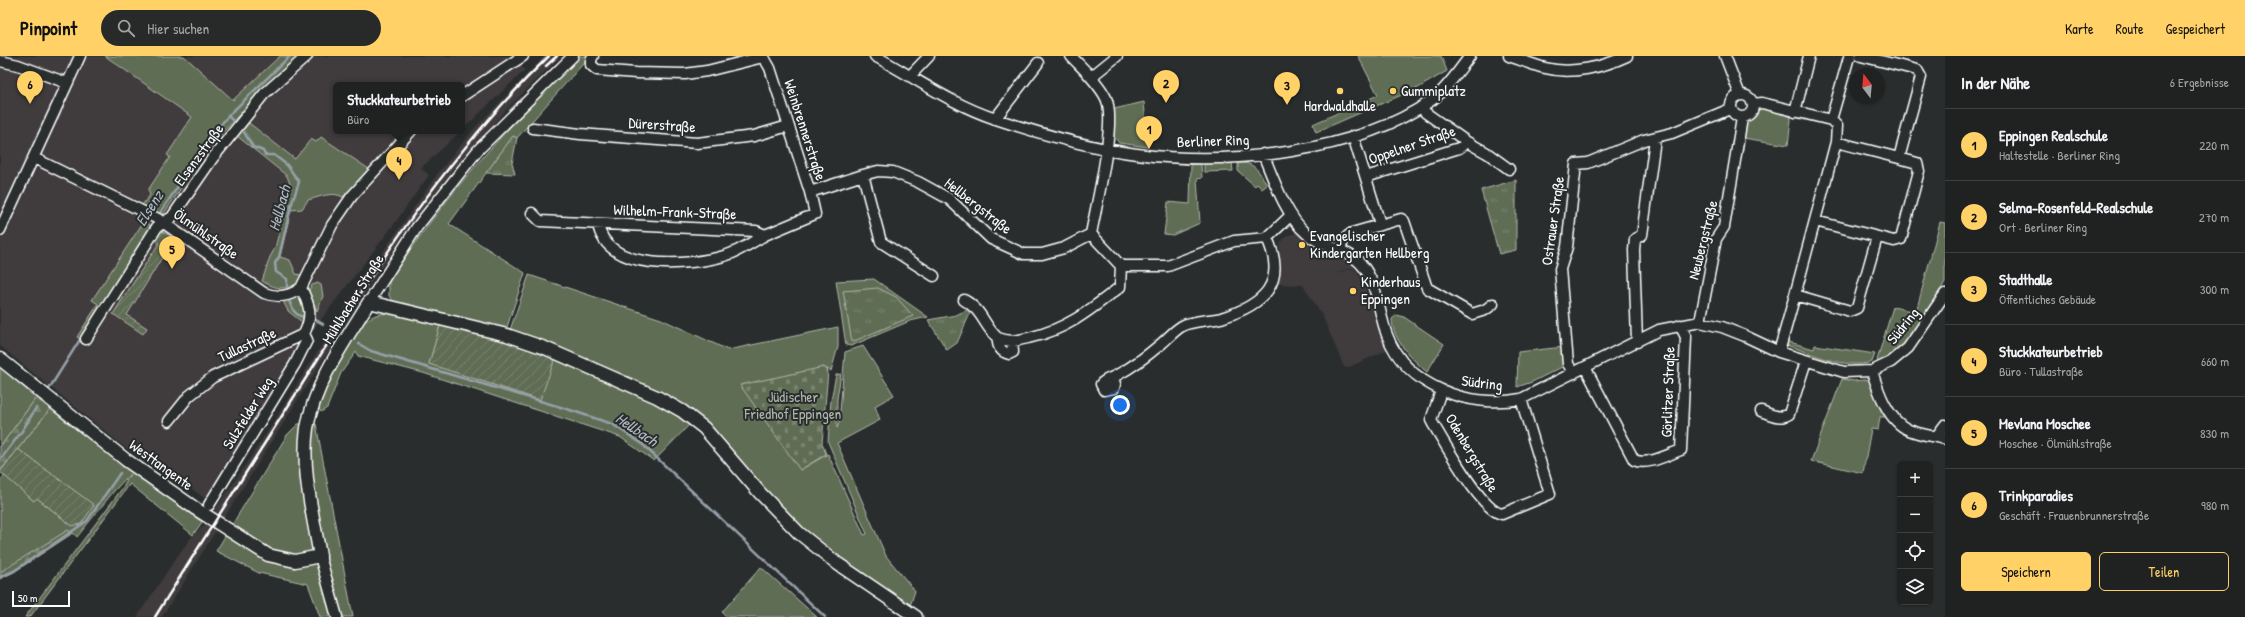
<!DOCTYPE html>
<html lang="de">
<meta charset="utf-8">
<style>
:root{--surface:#202222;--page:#282a2a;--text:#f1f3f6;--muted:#a2a4a5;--line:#3d3f40;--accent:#ffd166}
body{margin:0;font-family:"Patrick Hand",sans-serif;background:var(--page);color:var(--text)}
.controls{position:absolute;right:12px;bottom:12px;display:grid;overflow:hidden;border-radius:6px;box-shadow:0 1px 3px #0004}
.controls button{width:36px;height:36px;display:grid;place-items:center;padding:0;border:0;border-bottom:1px solid var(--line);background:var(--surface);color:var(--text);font:20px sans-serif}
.compass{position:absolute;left:1849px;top:12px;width:36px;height:36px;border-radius:50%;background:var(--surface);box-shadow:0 1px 3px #0004;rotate:344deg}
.scale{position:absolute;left:12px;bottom:10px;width:58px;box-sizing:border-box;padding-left:4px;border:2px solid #fff;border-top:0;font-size:11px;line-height:14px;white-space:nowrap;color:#fff;-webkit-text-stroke:3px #2a2d2e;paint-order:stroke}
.you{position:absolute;left:1120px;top:349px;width:14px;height:14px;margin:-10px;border:3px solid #fff;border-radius:50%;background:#1a73e8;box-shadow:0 0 0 6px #1a73e833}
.badge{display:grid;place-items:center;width:26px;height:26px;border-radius:50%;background:var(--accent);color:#111;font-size:13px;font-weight:700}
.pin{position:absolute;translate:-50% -33px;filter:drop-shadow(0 1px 2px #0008)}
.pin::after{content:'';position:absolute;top:21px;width:14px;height:12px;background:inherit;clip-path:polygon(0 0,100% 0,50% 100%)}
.popup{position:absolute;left:333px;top:26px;width:132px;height:52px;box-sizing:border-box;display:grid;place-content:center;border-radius:6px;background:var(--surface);filter:drop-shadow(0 1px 3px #0005);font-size:13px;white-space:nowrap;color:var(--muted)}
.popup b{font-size:15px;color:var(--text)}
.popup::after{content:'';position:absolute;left:50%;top:100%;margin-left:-8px;border:8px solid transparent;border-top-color:var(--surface)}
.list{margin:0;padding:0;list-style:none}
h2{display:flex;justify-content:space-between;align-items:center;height:52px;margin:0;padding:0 16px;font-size:17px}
h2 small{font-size:13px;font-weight:400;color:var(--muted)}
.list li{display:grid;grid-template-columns:26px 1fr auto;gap:12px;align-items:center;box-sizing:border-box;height:72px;padding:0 16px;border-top:1px solid var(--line)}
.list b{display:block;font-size:15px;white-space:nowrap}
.list p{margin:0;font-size:13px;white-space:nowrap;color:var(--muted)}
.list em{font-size:13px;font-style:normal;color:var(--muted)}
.actions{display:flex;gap:8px;padding:12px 16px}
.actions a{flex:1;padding:9px 0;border:1px solid var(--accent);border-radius:6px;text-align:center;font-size:14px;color:var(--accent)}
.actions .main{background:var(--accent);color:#111}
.icon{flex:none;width:22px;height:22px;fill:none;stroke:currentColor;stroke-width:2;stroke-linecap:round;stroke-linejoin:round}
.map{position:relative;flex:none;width:1945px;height:561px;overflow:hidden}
header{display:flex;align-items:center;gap:24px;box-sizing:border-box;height:56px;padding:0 20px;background:var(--accent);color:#111}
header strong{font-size:19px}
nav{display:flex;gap:22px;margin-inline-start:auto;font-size:14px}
.search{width:280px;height:36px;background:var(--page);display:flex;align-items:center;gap:10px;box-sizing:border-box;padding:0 14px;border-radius:22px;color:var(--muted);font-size:15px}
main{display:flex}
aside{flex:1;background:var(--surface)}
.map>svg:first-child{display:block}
.built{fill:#3f3b3c}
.grass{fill:#616d54;stroke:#b0b6aa}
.forest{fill:url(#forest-firs);stroke:#b0b6aa}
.cemetery{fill:url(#cemetery-stones);stroke:#b0b6aa}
.park{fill:url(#park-tufts);stroke:#b0b6aa}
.garden{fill:url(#garden-furrows);stroke:#b0b6aa}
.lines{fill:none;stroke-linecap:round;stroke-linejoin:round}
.stream{stroke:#95a1aa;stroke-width:2.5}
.minor-casing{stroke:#fff;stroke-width:13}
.major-casing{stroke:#fff;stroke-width:15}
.minor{stroke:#2a2d2e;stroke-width:10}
.major{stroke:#2a2d2e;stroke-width:12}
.rail{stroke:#fff;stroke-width:2.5}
.poi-dot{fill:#ffd166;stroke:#2a2d2e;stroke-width:1.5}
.labels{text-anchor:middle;stroke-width:4;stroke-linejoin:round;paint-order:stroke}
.poi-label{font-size:15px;fill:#fff;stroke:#2a2d2e;text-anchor:start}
.street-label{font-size:15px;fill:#fff;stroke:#2a2d2e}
.park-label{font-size:15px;fill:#b0b6aa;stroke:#2a2d2e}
.water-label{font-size:16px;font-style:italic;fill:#afb9c0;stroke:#2a2d2e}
</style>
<header>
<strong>Pinpoint</strong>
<div class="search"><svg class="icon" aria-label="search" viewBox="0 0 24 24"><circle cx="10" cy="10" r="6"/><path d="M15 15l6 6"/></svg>Hier suchen</div>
<nav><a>Karte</a><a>Route</a><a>Gespeichert</a></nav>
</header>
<main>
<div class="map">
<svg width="1945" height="561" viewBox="0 0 1945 561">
<defs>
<pattern id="forest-firs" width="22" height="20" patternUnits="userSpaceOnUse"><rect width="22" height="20" fill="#616d54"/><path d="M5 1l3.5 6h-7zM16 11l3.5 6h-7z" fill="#79836e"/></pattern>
<pattern id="cemetery-stones" width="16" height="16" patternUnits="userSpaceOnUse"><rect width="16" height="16" fill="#616d54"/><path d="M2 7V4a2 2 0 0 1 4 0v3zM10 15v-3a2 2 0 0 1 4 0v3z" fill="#79836e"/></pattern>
<pattern id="park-tufts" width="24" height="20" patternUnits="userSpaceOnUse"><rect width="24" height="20" fill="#616d54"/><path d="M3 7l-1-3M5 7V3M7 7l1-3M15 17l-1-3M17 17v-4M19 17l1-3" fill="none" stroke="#79836e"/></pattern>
<pattern id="garden-furrows" width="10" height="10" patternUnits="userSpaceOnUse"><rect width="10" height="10" fill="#616d54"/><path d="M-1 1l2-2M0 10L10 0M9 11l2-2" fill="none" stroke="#79836e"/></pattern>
</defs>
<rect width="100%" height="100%" fill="#2a2d2e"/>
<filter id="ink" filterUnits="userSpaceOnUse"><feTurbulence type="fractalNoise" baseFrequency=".025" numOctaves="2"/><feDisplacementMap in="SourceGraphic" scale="8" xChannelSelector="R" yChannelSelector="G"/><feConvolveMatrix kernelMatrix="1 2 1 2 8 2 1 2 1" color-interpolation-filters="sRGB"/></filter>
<g filter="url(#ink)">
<path class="built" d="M0,0h513l12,14 -63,60v-45h-126v46h125l-40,37 8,7 -37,52 -92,120 -35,56 -25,48 -32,50 -24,-18 -61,-37 -123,-100z
M545,0h16l-55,54 -53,60 -35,45 -42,60 -214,342h-25l41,-62 15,-20 12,-10 61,-91 92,-147 81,-115 34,-42z
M1298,176l14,10 33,14 9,11 -22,8 22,-7 9,13 17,54 9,14 -42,19 -3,-1 -21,-50 -20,-32 -27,-1 4,-41 7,-7z"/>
<path class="grass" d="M105,0h79l49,44 47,-44h20l-34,30 -45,48 -19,23 -39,58 -21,-10 8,-10 -2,-5 22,-33 -3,-2 25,-38z
M579,0h11l-73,82 -4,-2 -64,88 76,49 -19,57 -113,-29 -4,-5v-14c53,-84 120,-157 190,-226z
M1358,0h83l6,15 -29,17 -102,44 -3,-8 65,-29z
M1144,46l4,45 -29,-4 -6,-8 1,-26z
M1761,52l29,7 1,5 -3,25 -45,-7 3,-18z
M249,67l46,36 16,-20 5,3 5,-5 48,32 -26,28c-11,-6 -23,0 -35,3l-6,9 -11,1 -11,47 10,3 6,14 5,1 2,4c-13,12 -27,11 -41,2l8,-24 5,-9 16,-61 -4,-11 -50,-40z
M1232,107l1,8 -29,1v-8z
M1238,107c17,-1 21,8 29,22l-5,4 -5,-5 -2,2 -17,-15z
M1191,108h10l1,14 -5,1 3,44 -27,12 -9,-1 4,-32 22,2z
M144,165l10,7 -72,112 -5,-3 21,-33 -6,-4z
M1940,166l5,1v59l-23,40 -17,23 -12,12 -14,7 -2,-4 16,-53 23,5z
M529,219l132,44 67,31 110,-23v20l-7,24 -8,-4 -23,103 28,-16 36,81 3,-1 -39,-92 3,-42 5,-25 5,-1 -4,25v29l2,-5 6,-71 18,-6 31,49 -19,11 5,14 -43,23 49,113 29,35 -5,15 -68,-45 -48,-39 -98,-108 -7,6 3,2 -38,39 -34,-24 -197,-64 -65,-17 -2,-4 -15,21 -14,35 -6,4 -3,-5c8,-23 36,-90 62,-93 20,-3 42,5 61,8l-12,42 81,-34z
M874,223l54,38 -18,4 -59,25 -5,-1 -10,-64z
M318,227l3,2 2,11 -6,15 -5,-12 -5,-5 5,-9z
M303,240l5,18 -5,9 -15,-12 -5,-10z
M1397,259l7,2 40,27 -17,28c-15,-12 -35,-33 -35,-53z
M1786,285l28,8 1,-4 60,9 -3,8c-28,8 -60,-9 -86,-17z
M1564,291l2,18 -34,17 -15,5 1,-35z
M0,311l36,31 -36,49z
M1842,323l12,2 18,-2 16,33 -3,5h-5l-2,13 -7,-1 -8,44 -52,-12z
M50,353l81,63 71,50 -9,13 -63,-51 -100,133h-5l99,-131 6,-12 -16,17 -37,46 -4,-4 -73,39v-92l5,-4 29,25 3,-3 35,28 22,-20 -76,-57z
M298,368h18l37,193h-33l-12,-33 -49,-11 -43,-22 71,-116z
M761,511l56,50h-90l-5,-5z"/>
<path class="forest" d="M36,342l14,11 -50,62v-24z
M68,474l5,3 -59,39 -14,7v-7z"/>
<path class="cemetery" d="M824,311l4,4 -6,72 4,11 -26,16 -60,-85z"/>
<path class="park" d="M513,80l4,2 -5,25 3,11 -29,-1z
M1516,124v70l-17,4 -18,-64z
M878,232l18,9 17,19 -61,26 -9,-51z
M971,252l1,1 -15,34 -10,7 -19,-30 28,-5z"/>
<path class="garden" d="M160,174l14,8 -47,77 20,13 -4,6 -30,-20 46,-71 -5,-4z
M441,266l44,10 71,24 -16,44 -111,-36z
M18,393l76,56 -13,19 -9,2 -35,-28 -3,3 -34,-29z"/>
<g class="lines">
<path class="stream" d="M228,60l7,7
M244,76l9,15 10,4 2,4h9l13,10 12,17 -8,24 -12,51 -4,6 1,9 11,7v8
M158,160l56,-83 14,-17 62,-60
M289,244c3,9 5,14 14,17
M316,264l7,4
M359,288l12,7 196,58 45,15 29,19 184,174
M49,333l106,-169
M0,404l22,-29 14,-23
M0,521l14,-6 73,-50 33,-48"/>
<g class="minor-casing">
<path id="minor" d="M593,0l-2,4v5l6,5 39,3 49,1 22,-3 56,-14
M875,0c40,22 78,49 121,63 45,15 94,29 141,35 90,12 220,-1 295,-54 15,-11 27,-30 38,-44
M1509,0c12,4 24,9 36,12 27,7 58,-1 82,-12
M1725,0l15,39
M0,5l18,4 49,18
M910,20l19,-20
M1091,21l26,-21
M1731 50a11 11 0 1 1 22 0a11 11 0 1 1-22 0Z
M462,40l61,-40
M1753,48l9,-1 69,17
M1421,51l5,6 41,29
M1795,56l14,-56
M995,63l43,-56
M533,72l47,6 117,9 57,-7 34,-10
M1353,80l27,88
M1836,86l63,16
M1263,98c10,24 23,62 43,79 18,17 43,13 59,36 13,19 14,45 22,66 19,52 83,74 134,64l138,-69 41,-8 22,5 23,9 34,16 65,20 28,-1 19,-9 17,-14 37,-54
M34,102l124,61 106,74c14,5 25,4 37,-5l31,-63 20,-29 59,-65
M863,119l18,67 53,34
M1366,121l93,-29 8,-6 20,11 22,16
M810,136l53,-17 15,-4 15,1 25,10 31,17 42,40 33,15h18l22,-6 27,-14c5,-28 26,-112 15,-136 -8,-16 -23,-29 -35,-42
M532,157l8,8 216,10 9,4 50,-21 -5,-22 -40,-124 -7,-12
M1815,165l79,20 7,-2 18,-68 -2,-8 -18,-5 22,-81 -4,-7 -56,-14
M598,168c8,49 91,42 126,32 15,-4 28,-14 41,-21
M0,174l80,-174
M1091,178l30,32h47l66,-25 33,-3 24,-23
M1340,193l4,-10 8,-6 49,-14 3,2 23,67 45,26 13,-4 8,-6
M1795,239l41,-153 1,-16 -6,-6 18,-63 2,-1
M964,244c19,10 20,27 34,38
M369,246l48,-75 61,-77 95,-94
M1700,266l16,-83 8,-12 18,-109
M86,283l71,-112 15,-10 40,-58 52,-65 43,-38
M1012,286l1,10 -4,2c-8,-2 -12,-8 -11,-16 13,5 21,2 34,-1 37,-9 58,-27 88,-50l1,-21
M1637,286l-3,-92 1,-11 7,-4 13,-96
M1779,296l16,-57 55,16 7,-3 20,-71
M1585,311l49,93c13,6 33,-5 47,-10l5,-113 -6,-12
M1872,315c6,20 16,50 37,59 12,5 24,6 36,9
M1574,317l-6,-9 -8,-95 7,-22 9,-83 12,-1 56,-23 28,-7 58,-24
M1113,322l2,6 -1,4 -10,2 -3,-6c4,-5 12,-6 18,-10 15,-8 29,-19 42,-30 7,-6 14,-14 21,-18 11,-6 27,-5 39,-8 42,-13 67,-34 46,-80
M1441,335l-10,29 2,4c12,19 48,87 69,90l48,-20 -29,-95
M1761,355c9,3 19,9 28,3l17,-53
M169,365l20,-25 24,-19 91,-43c9,-19 6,-28 -3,-46
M1936,381l9,-12
M209,449l86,-141 12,-24 -3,-6
M320,500l17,61"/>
</g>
<g class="major-casing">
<path id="major" d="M0,303l126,101 70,49 72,46 27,6 25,-5c-7,-41 -19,-87 -13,-128 8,-46 38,-87 62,-126l138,33 38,13 112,49 25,14 22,17 56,65 39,40 39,31 78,53"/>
</g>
<use href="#minor" class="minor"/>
<use href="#major" class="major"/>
<path class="rail" d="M546,10l11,-10
M155,561c47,-76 96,-152 144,-228 74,-118 149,-236 250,-333"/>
</g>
</g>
<g class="poi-dot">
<circle cx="1340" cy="35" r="4"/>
<circle cx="1393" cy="35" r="4"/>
<circle cx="1302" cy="189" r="4"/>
<circle cx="1353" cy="235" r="4"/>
</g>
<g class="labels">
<g class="poi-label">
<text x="1401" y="40">Gummiplatz</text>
<text x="1340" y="55" text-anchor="middle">Hardwaldhalle</text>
<text x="1310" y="185">Evangelischer<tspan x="1310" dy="17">Kindergarten Hellberg</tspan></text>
<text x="1361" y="231">Kinderhaus<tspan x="1361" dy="17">Eppingen</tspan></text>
</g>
<g class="street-label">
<text transform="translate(662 69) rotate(4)" y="5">Dürerstraße</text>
<text transform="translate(805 74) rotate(72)" y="5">Weinbrennerstraße</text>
<text transform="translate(1213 85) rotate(-2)" y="5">Berliner Ring</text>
<text transform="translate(1412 89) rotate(-19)" y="5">Oppelner Straße</text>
<text transform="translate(199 99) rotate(-54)" y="5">Elsenzstraße</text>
<text transform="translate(978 150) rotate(38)" y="5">Hellbergstraße</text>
<text transform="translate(675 156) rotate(2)" y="5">Wilhelm-Frank-Straße</text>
<text transform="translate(1553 165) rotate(-82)" y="5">Ostrauer Straße</text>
<text transform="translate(206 178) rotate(35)" y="5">Ölmühlstraße</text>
<text transform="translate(1703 184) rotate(-76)" y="5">Neubergstraße</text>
<text transform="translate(353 243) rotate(-58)" y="5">Mühlbacher Straße</text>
<text transform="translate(1903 270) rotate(-51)" y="5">Südring</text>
<text transform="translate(247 289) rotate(-25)" y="5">Tullastraße</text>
<text transform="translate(1482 327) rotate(7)" y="5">Südring</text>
<text transform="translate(1668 336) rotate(-88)" y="5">Görlitzer Straße</text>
<text transform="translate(248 357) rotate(-58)" y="5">Sulzfelder Weg</text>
<text transform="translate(1472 397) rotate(59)" y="5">Odenbergstraße</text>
<text transform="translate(161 409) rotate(36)" y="5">Westtangente</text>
</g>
<g class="park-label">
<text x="793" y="346">Jüdischer<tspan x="793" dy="17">Friedhof Eppingen</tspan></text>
</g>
<g class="water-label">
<text transform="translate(149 152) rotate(-58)" y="6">Elsenz</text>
<text transform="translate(279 152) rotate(-75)" y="6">Hellbach</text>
<text transform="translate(637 373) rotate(34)" y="6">Hellbach</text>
</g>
</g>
</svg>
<div class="controls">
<button>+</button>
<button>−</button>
<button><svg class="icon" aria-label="locate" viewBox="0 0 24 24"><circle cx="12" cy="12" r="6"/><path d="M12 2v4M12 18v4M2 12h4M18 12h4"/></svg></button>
<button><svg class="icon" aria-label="layers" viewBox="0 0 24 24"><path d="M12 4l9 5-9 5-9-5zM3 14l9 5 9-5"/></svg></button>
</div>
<svg class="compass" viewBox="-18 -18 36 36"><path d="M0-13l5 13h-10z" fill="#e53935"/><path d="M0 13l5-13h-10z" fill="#a2a4a5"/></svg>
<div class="scale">50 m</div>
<div class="you"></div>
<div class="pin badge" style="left:1149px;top:93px">1</div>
<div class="pin badge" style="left:1166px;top:47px">2</div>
<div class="pin badge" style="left:1287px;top:49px">3</div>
<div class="pin badge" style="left:399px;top:124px">4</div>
<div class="popup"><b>Stuckkateurbetrieb</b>Büro</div>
<div class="pin badge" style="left:172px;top:213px">5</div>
<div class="pin badge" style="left:30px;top:48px">6</div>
</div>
<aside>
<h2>In der Nähe<small>6 Ergebnisse</small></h2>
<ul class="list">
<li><span class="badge">1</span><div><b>Eppingen Realschule</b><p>Haltestelle · Berliner Ring</p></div><em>220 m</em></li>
<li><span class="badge">2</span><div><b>Selma-Rosenfeld-Realschule</b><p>Ort · Berliner Ring</p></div><em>270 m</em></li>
<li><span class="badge">3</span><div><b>Stadthalle</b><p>Öffentliches Gebäude</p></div><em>300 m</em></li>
<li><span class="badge">4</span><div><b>Stuckkateurbetrieb</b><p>Büro · Tullastraße</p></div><em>660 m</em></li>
<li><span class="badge">5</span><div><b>Mevlana Moschee</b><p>Moschee · Ölmühlstraße</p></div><em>830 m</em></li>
<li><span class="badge">6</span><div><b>Trinkparadies</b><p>Geschäft · Frauenbrunnerstraße</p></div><em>980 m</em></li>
</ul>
<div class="actions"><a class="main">Speichern</a><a>Teilen</a></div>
</aside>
</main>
